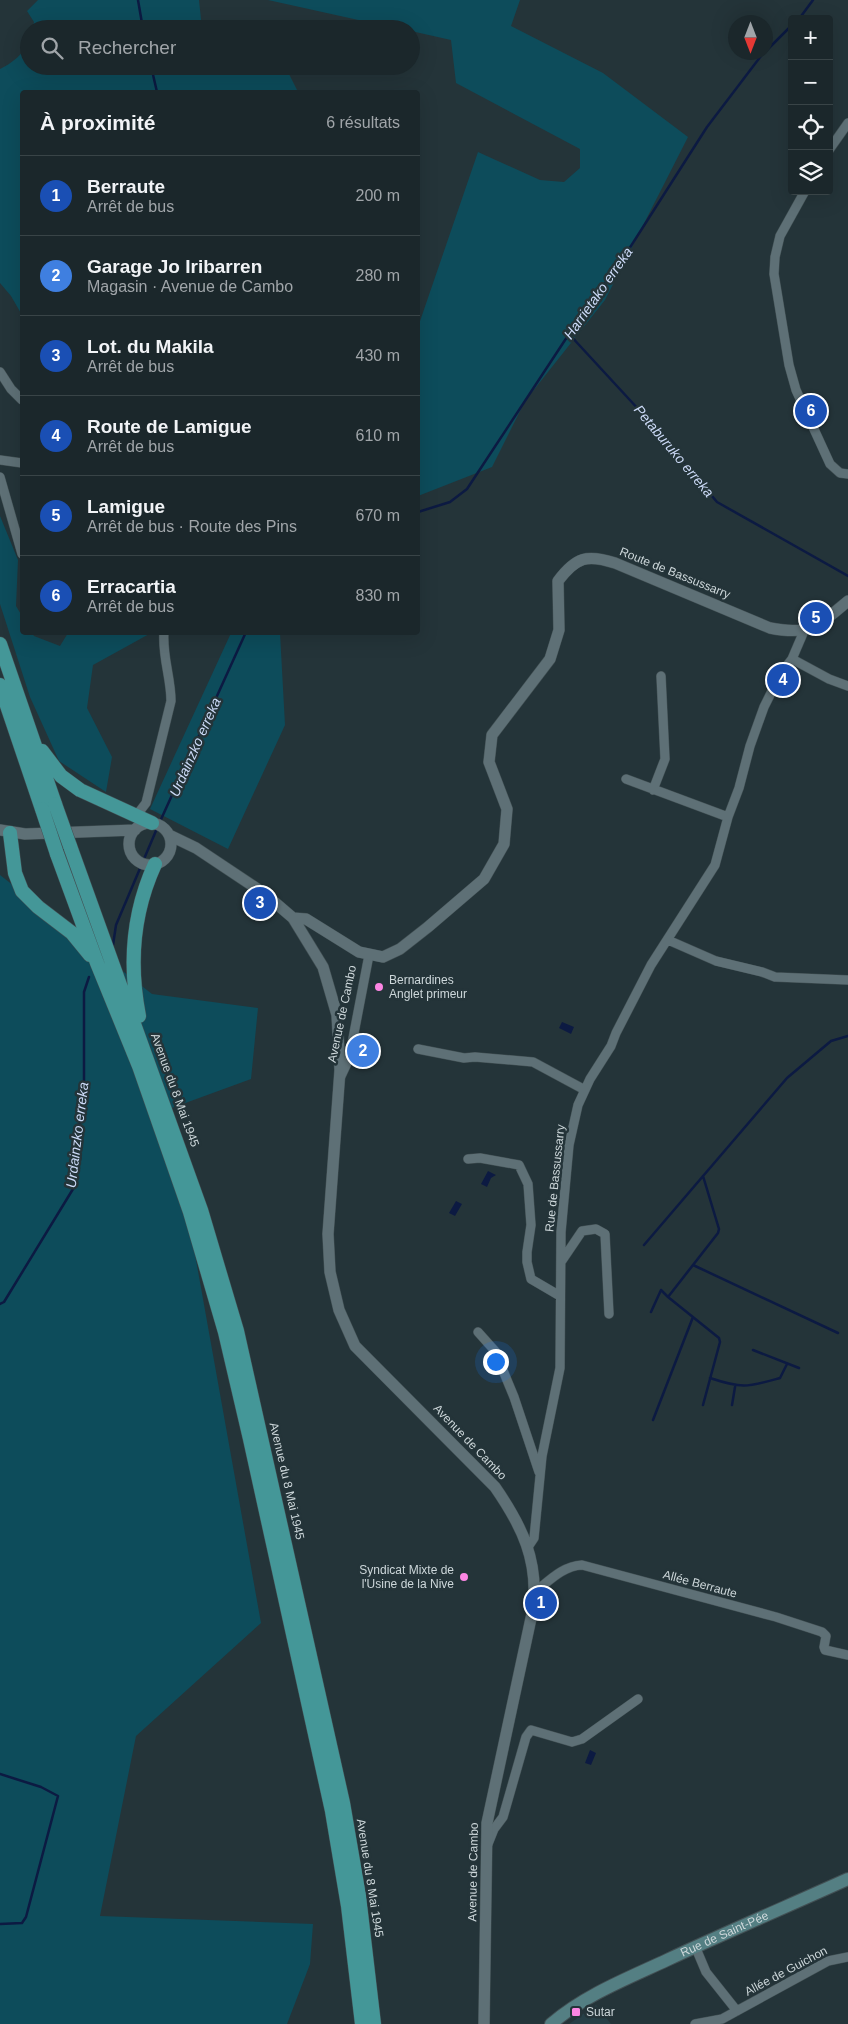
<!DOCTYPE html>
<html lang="fr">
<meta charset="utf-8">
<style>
:root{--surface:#1b272b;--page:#242f33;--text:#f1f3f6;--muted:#a0a5a9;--line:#394447;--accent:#d93025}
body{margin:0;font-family:Arial,sans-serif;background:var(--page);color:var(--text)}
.controls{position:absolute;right:15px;top:15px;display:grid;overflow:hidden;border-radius:5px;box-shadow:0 5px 20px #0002}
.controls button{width:45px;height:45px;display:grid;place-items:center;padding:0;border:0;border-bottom:1px solid var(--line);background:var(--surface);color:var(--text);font:25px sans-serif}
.compass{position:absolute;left:728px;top:15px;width:45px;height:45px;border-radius:50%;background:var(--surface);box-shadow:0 5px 20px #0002;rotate:180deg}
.you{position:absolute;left:495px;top:1361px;width:18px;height:18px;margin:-12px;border:4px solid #fff;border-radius:50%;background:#1a73e8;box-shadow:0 0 0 8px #1a73e833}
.badge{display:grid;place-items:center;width:32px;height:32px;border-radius:50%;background:var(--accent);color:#fff;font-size:16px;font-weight:700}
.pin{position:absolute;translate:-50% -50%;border:2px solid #fff;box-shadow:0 1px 5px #0006}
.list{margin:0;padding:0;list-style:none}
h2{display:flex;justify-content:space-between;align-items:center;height:65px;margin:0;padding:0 20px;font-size:21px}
h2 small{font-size:16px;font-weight:400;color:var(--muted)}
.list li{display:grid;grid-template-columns:32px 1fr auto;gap:15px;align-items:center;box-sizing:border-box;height:80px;padding:0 20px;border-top:1px solid var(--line)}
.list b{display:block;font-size:19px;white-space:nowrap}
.list p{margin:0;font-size:16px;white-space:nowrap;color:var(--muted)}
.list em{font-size:16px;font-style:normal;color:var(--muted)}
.icon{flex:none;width:28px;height:28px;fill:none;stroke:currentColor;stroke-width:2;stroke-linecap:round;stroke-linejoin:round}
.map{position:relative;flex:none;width:848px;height:2024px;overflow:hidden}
.search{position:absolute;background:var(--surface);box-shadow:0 5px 20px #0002;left:20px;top:20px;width:400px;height:55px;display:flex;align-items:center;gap:12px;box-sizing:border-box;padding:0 18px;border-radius:28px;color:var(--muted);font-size:19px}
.panel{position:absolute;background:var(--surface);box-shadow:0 5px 20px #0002;left:20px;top:90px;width:400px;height:545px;border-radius:5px}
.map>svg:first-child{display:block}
.built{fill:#274047}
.green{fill:#0d4c5b}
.water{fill:#0c1a42}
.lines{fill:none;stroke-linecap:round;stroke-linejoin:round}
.stream{stroke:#0c1a42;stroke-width:2.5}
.minor-casing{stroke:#425054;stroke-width:10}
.tertiary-casing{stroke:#425054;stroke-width:12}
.secondary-casing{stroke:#425054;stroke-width:14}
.trunk-casing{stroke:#425054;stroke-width:15}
.minor{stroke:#5e7076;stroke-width:9}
.tertiary{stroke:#5e7076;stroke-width:11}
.secondary{stroke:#547f83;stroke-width:12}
.trunk{stroke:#449798;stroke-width:14}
.trunk-bridge-casing{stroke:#425054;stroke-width:15;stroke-linecap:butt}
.trunk-bridge{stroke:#449798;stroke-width:14}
.poi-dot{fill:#fc86e3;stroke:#243439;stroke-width:2}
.labels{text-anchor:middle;stroke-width:5;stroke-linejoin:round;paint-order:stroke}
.street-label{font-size:12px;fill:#cdd7da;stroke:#243439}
.poi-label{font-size:12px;fill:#cdd7da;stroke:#243439;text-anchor:start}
.water-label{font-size:14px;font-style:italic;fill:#cddbf8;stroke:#243439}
</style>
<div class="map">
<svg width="848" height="2024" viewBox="0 0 848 2024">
<rect width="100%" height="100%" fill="#243439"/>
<path class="built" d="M596,2005l15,19h-42z"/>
<path class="green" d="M38,0h161l3,29h-170l2,-7 -7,-11z
M268,0h252l-9,26 92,47 85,64 -83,163 -80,101 -33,66 -74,29v-169l60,-175 62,28 24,2 16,-14v-19l-124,-66 -5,-43 -40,-9v-2h-12z
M29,41v25h238l22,8 9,18h-276v223l-11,-19 -11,-13v-214c11,-5 25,-16 29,-28z
M0,516l18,44 -2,46 6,10v16l10,1 2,3 26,10 8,-13h83l-58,32 -6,43 25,49 -6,35 -47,-31 -29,-64 -30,-93z
M231,633h49l5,92 -57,124 -78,-40z
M0,875l152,119 106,14 -7,71 -82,30 92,514 -125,113 -36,180 213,8 -3,40 -23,60h-287z"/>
<path class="water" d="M562,1022l12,5 -3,7 -12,-6z
M488,1171l8,4 -5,3 -4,9 -6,-3z
M456,1201l6,3 -7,12 -6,-3z
M590,1750l6,3 -5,12 -6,-2z"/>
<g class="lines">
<path class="stream" d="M138,0l5,29
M799,19l14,-19
M766,51l26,-26
M151,66l6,26
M569,334l71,77 77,91 131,74
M418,512l32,-10 17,-13 102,-155 53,-74 85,-133 57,-75
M113,945l3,-20 42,-99 88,-194
M703,1176l16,53 -1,4 -50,64 51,41 1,4 -17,63
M644,1245l143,-167 44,-37 17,-5
M693,1265l145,68
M0,1304l4,-2 69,-113 11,-107v-90l5,-15
M651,1312l10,-22 7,7
M753,1350l46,18
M710,1378c33,11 37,9 70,0l7,-14
M732,1405l3,-18
M653,1420l40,-103
M0,1774l41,13 17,9 -32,121 -4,6 -22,1"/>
<g class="minor-casing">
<path id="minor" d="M829,150l19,-27
M805,191l-25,45 -5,21 -1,17 15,91 7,25 34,74 10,9 8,1
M0,372l11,17 11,11
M0,460l22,3
M0,477l22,77
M792,659l37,20 19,7
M626,779l102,38
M653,790l12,-31 -4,-83
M136,816l10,-13 25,-102c0,-23 -9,-45 -7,-69
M668,940l48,21 46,11 13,5 73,3
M418,1049l46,9 11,-1 58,5 52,28
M341,1076l8,-17 20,-104
M468,1159l12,-1 39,7 9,19 3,41 -4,27v10l4,17 29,17
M561,1262l21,-31 14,-2 9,5 4,80
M478,1332l17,19 19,46 25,75
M528,1547l6,-9 8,-82 18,-88 1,-136 8,-87 9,-40 12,-26 21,-33 5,-13 35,-68 64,-100 13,-48 11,-29 11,-42 14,-39 17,-34 11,-14 12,-28
M535,1592c15,-12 28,-26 47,-27l194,52 46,15 4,4 -2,11 1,3 23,5
M488,1844l6,-15 9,-12 23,-80 5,-7 41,12 10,-3 56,-40
M695,1946l11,26 31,39
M695,2024l27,-5 106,-58 20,-4"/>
</g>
<g class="tertiary-casing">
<path id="tertiary" d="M129 844a21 21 0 1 1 42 0a21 21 0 1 1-42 0Z
M0,830l25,4 110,-4
M169,835l27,13 69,46 28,24 30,49 14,48 3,55 -12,164 2,38 9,38 16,36 140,141c27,39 44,74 38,122l-46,214 -3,201
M293,918l13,1 53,33 24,5 17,-8 28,-22 56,-48 20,-35 3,-35 -18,-47 3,-27 58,-76 9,-29 -1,-49c18,-24 29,-27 57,-18l155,65c40,8 48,-2 78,-27"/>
</g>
<g class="secondary-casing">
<g id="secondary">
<path id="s1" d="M551,2024c34,-29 75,-45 116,-64 60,-28 121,-54 181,-81"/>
</g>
</g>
<g class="trunk-casing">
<path id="trunk" d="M0,644l55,160
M0,685l42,124
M42,751l19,25 19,14 72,33
M10,833l5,40 7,18 16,16 34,26 18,22
M70,846l131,364 36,121 106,472 16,93 15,128
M57,854l40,109 42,103 51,146 35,120 25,107 82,372 16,95 14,118
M139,1016c-10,-51 -6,-104 16,-152"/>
</g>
<use href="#minor" class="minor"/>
<use href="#tertiary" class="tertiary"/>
<use href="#secondary" class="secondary"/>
<use href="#trunk" class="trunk"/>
<g class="trunk-bridge-casing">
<path id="trunk-bridge" d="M55,804l15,42
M42,809l15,45"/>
</g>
<use href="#trunk-bridge" class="trunk-bridge"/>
</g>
<g class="poi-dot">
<circle cx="379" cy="987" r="5"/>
<circle cx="464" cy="1577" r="5"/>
<rect x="571" y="2007" width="10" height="10" rx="2.5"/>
</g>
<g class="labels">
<g class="street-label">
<text transform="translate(675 573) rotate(22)" y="4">Route de Bassussarry</text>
<text transform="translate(342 1014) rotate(-78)" y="4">Avenue de Cambo</text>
<text transform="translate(175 1090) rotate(70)" y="4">Avenue du 8 Mai 1945</text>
<text transform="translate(555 1178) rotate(-84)" y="4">Rue de Bassussarry</text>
<text transform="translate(470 1442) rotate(46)" y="4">Avenue de Cambo</text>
<text transform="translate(287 1481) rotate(77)" y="4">Avenue du 8 Mai 1945</text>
<text transform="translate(700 1584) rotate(15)" y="4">Allée Berraute</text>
<text transform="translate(473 1872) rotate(-89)" y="4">Avenue de Cambo</text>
<text transform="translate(370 1878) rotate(81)" y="4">Avenue du 8 Mai 1945</text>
<text dy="4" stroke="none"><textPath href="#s1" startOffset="196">Rue de Saint-Pée</textPath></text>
<text transform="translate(786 1971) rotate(-28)" y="4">Allée de Guichon</text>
</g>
<g class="poi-label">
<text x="389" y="984">Bernardines<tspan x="389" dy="14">Anglet primeur</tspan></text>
<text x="454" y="1574" text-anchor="end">Syndicat Mixte de<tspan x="454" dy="14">l'Usine de la Nive</tspan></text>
<text x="586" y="2016">Sutar</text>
</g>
<g class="water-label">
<text transform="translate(598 293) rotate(-55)" y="5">Harrietako erreka</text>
<text transform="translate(674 451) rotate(50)" y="5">Petaburuko erreka</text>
<text transform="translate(195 747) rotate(-66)" y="5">Urdainzko erreka</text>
<text transform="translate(77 1135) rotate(-83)" y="5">Urdainzko erreka</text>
</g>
</g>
</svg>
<div class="controls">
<button>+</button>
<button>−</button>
<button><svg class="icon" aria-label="locate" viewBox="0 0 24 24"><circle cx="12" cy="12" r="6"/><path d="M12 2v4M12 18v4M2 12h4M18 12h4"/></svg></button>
<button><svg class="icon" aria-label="layers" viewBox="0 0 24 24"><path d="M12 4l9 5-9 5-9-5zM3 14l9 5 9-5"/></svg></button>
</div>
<svg class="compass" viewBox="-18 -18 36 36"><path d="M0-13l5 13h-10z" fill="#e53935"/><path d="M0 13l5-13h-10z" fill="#a0a5a9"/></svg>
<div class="you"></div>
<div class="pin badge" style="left:541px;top:1603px;background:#1a4fb4">1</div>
<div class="pin badge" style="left:363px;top:1051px;background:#3f7fe0">2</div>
<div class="pin badge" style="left:260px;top:903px;background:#1a4fb4">3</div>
<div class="pin badge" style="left:783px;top:680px;background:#1a4fb4">4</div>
<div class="pin badge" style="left:816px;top:618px;background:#1a4fb4">5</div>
<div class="pin badge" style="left:811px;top:411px;background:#1a4fb4">6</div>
<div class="search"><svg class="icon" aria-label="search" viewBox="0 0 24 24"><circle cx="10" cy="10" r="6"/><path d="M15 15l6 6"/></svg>Rechercher</div>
<section class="panel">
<h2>À proximité<small>6 résultats</small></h2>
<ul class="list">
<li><span class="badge" style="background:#1a4fb4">1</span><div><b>Berraute</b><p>Arrêt de bus</p></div><em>200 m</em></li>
<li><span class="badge" style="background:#3f7fe0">2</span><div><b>Garage Jo Iribarren</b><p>Magasin · Avenue de Cambo</p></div><em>280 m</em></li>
<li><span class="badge" style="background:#1a4fb4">3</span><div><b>Lot. du Makila</b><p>Arrêt de bus</p></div><em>430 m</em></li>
<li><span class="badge" style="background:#1a4fb4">4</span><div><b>Route de Lamigue</b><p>Arrêt de bus</p></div><em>610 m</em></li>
<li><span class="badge" style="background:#1a4fb4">5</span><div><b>Lamigue</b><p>Arrêt de bus · Route des Pins</p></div><em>670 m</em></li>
<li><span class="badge" style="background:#1a4fb4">6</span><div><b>Erracartia</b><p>Arrêt de bus</p></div><em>830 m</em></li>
</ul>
</section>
</div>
